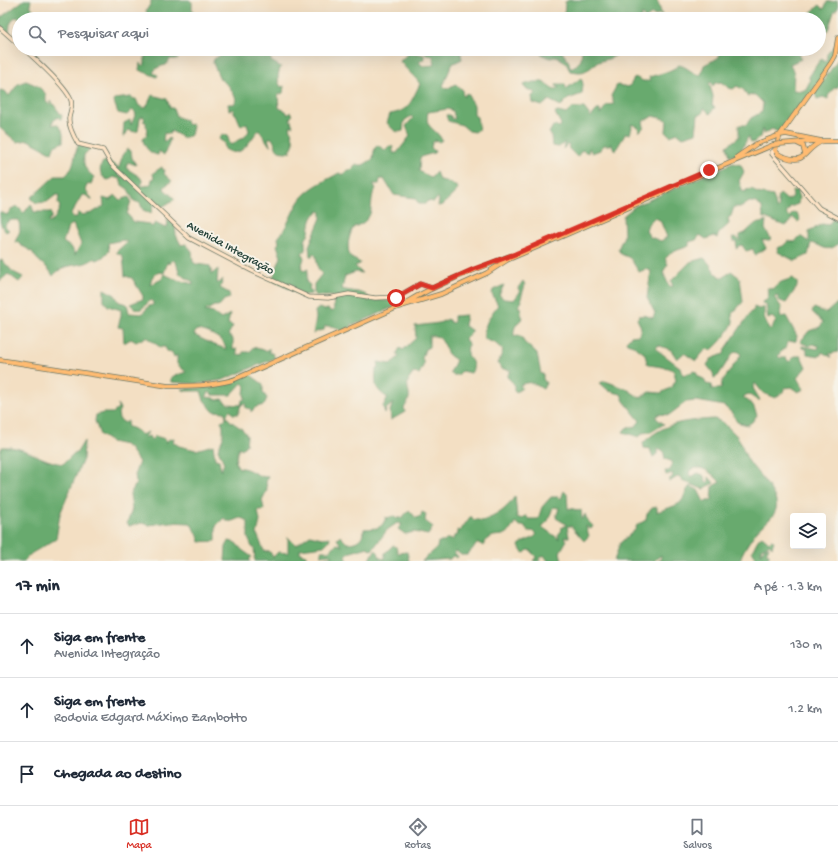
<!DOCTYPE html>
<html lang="pt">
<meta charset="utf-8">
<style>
:root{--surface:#fff;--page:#f6f6f7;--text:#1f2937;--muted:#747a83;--line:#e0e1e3;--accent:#d93025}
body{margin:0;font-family:"Gochi Hand",sans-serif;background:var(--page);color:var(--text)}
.controls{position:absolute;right:12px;bottom:12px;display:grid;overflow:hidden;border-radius:4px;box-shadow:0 4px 16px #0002}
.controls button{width:36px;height:36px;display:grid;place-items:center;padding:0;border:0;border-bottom:1px solid var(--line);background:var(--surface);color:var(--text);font:20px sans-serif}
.stop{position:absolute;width:12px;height:12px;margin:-9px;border:3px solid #d93025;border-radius:50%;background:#fff}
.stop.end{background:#d93025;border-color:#fff;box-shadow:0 1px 4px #0008}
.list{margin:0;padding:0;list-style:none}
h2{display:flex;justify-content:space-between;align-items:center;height:52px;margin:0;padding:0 16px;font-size:17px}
h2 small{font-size:13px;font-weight:400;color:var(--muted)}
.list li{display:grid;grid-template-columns:26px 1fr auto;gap:12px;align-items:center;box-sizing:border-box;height:64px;padding:0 16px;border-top:1px solid var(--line)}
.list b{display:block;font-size:15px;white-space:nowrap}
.list p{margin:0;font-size:13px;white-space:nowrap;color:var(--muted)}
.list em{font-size:13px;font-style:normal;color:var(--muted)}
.icon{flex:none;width:22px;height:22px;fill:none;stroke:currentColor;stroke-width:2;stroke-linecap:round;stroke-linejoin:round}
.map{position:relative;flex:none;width:838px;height:561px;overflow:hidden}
.search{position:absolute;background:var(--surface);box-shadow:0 4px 16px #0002;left:12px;right:12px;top:12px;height:44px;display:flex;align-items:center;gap:10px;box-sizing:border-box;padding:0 14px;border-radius:22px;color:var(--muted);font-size:15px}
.sheet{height:244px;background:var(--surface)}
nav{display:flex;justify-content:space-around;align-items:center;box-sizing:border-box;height:56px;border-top:1px solid var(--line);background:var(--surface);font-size:11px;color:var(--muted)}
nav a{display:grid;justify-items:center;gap:2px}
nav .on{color:var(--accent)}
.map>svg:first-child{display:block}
.forest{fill:#68aa6e;stroke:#447451;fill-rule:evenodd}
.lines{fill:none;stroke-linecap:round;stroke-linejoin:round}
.secondary-casing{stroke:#697666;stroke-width:5}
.primary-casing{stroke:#697666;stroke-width:5.5}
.secondary{stroke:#ffe4c6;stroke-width:3.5}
.primary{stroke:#ffbb71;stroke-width:4}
.primary-bridge-casing{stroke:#697666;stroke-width:5.5;stroke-linecap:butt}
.primary-bridge{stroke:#ffbb71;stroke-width:4}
.route{stroke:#d93025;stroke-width:5}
.labels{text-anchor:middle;stroke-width:4;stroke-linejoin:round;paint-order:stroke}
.street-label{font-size:12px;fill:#1f3d34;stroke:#f7f3e8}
</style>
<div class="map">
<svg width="838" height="561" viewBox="0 0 838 561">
<rect width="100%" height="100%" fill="#f7f3e8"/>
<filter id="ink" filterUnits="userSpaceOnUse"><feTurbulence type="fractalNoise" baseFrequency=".025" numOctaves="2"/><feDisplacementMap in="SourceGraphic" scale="8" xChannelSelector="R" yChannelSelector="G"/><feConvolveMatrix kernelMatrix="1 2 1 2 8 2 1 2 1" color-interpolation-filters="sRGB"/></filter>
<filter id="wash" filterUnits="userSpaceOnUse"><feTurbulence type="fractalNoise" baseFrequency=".012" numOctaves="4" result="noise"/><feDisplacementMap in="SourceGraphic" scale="16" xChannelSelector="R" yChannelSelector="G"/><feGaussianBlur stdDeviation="0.9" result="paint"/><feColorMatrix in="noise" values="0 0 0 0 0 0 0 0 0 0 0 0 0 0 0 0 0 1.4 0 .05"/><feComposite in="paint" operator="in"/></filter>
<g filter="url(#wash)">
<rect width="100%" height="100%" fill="#f3dfc3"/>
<path class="forest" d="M24,0h7l-1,5 10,14h-17l-8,-2 -5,7 -1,10 -9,-9v-7z
M151,0h38l3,2v7l4,10h-51l2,-6 -1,-2 5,-8z
M569,0h88l5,15 -4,-1 -3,2 -3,-2 -7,5 -3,-5 -1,5h-77l1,-17z
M835,0h2l1,7 -4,5 -6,18 -9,9v-20l-15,-1 16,-13 4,4 3,-7 5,-1 2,1z
M835,45c-6,32 -33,60 -54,84l-3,3 -6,-3 -8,5 -2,-5 -2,8 -7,6 -3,-2 -1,-5c-6,8 -7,20 -19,20l-3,-10 12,-9v-12h7l5,-7 11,-6 1,-9 -8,-8 -8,1 -3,-6 -7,-4 -4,3 -4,-1 -8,-6 -6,1 -2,3 -2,-4 -2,1 4,13 -1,10 3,1 -5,7 -6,-6 -2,6 -4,1 -2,18 -13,4 -5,-4 -8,3 -4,-4 1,-12 -13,-4 -11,5 1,6 -5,5 -1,-5 -7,-3 1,3 -2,7 -4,-1 -11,18 -4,-8 -2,2h-5l-4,5 -8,3 -3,-5 -1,5 -6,-3 -5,7 -8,-8 -1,-5 -5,5 2,-7 -6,5 -7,-1 -1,-11 -2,-2 4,-7 7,1 1,-3 -6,-11 3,-1 8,2 6,-6h12l7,9 6,-7h3v4l7,-9 7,-1 -3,-8 6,-11 12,2 6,-10 8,4h7l-1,-4c10,-3 21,-5 30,-12 8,1 14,10 22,10l3,-10 14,-7 5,-9h17l4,3 1,-3h51l5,10 -11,5 4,9 -1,17 9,1 4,-2 4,-8 -1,-4 10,-16 4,-3v3h3l1,-7z
M164,49h11l3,10h-8l-4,6c-5,1 -10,2 -13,8l5,2 -1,2 -18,-7 1,-7 3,3 2,-2v-10l13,-4 7,4z
M221,49h48l2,12 10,6c-4,7 -4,14 0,20l3,-1 -1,7 -5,2 1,13 7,3 2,4 2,-3 3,3 -3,3 3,8h-3l4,17 -4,9c-17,0 -11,-2 -18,-14h-4l2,8 -11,-16c-9,8 -16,31 -34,19l-1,-6 -5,-4 3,-5 5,1 3,9 2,1 6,-5 6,-2 5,-7 -2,-8 -6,3 -5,-12h-1l-2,-5 -4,1 -1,-6h6l3,-4 -8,-14 -9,-7 -7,-16 1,-4 9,-5z
M429,49h31l2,10 -10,5 -9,22 4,3 8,-5 8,6 -1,3 2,4 2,-4 3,2 1,5 4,5v10l3,2 2,12 -4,3 -6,-1 -7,-6 -14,-4 -2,-6h4l2,4h3l-2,-8 -5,-2 -20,3c-4,17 8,16 14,28l-3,2 -3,-2 -4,3 -1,5 4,3 -1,2 -14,4 -1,14 12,7 5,-6 3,8c6,0 14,4 19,8 -3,7 -11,11 -15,17l-5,1 1,-6 -1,-3 -4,5 -7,-1 -2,3h-6l-4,-6 -21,-3 -10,-16h-4l-1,5h-6l3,4c-10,14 4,30 -22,39 -6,9 -8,22 -3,31l8,4 1,2 -5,2 7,7 -6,-1 -11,4 -3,13c9,3 23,2 27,9l-1,4 4,-3 21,2 10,-2 -5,6 -42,19h-4l-1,3 -10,4c-7,-5 -8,-5 -16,-5l-1,4 -6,1 -5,3 3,-16 -1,-7 4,-3 5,2 4,-1 4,3 2,-2 -1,-14h-16l-3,-2v-10l8,-10 -4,-6 -2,-12 -3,-3 -1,3h-2l-1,-10 12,-28v-6l-2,-1c-9,5 -9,14 -10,22 -1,3 -4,6 -4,9 0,5 2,8 -3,11l2,5 -3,10 3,3 4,-2 -2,13 4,3 -1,5 3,2 -1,2 -12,2 -2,-3 -25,-13 9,-23 -4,-12 2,-2 -1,-5c10,-11 15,-30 24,-41 10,-11 25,-17 37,-24l4,2 4,-5h4l5,-5h7l10,-6 1,-8 3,-6 8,5 4,-4 4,1v6h4l13,-17 -4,-10 7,-8 -2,-2 -7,5 -1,10c-8,3 -11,-3 -16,-8l3,-9c20,-3 21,-13 30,-30 -6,-9 -13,-13 -20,-23 8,-9 13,-9 24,-6v4l-5,3 4,4 12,-1 -2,-9 -7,-1 -1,-3z
M540,49h20l9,13 1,6h3l8,-8 1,-11h39c-6,12 -18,9 -26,15 -5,4 -8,8 -16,8 -3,0 -6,-1 -9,-1l-4,-8 -9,-7 -6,2 -9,-3z
M838,59v28l-4,1 -6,8v3l-5,-2 -6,2 -2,-6z
M581,78l2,6 -1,10 -14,5 -7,7 -12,-6 -7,6 -9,-3 -1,-7 4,-3 -11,-5 -2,-3 11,-3h9l11,8 5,-3 -3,-1 1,-2h8l1,5z
M26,81l12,5 8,8v8l4,3 1,-4 11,15 -1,4 -3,-3 -5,4 -1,4 4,-1c8,5 7,10 7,18l-9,4 -2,7 -24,-13 -11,2 -17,-14v-38l5,1 4,5 9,-12z
M152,95l15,4 3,9h3l3,8 9,4 3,5 3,-1 2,2 -2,9 -7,3 -13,-7 -1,3 -6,-1 -1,8h4l2,-3 1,2 -6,15 -5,-4 -1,4c-8,-1 -15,-9 -15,-17l4,-3 -1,-13 -3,-1 2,-2 -2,-3 -3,2 -2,13 -3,1 -7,-2 -3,6 -2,1 1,-14 6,-3 1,5 5,-12 -4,-3 -5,5 -9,-2 -4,-11 1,-3 16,-2 3,2h2l3,7 7,2z
M79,144l12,4 -7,7c-1,11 1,15 10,22l-3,7 -4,1 -2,5 8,10 -8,-5h-3l-11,19 1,4 5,-1 1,-5 3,3 11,-2 12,-7 -1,-8 7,2 3,-2 2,-3 5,5 9,-3 2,4 -4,13 7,8 15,2 3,3 3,-4 10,5 3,-2 -1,-7 8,6 1,10 5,10 5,-1 6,7 1,11 3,2 14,2 2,8 6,-5 -1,14h2l4,-4 -3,9 9,5 1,5 -6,2 -5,6h-5l-9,5 8,2 8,6 9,-5 -2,10 5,2 -5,9 5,4v11l4,-1v5l6,1v-3h7l3,-5 13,4 3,-3v5h3l3,5 -52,22 -26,4 -26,-2v-5l15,-5 -9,-8v-9l-3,2 -2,-5 -5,-1 -2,-4h-5l-14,-10 -10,5 -5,-3 -7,4 -1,-15 -5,-1 3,-11v-6l-13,-4 -4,-5v-12l11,6 4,7 8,2 2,9 13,1 7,-8 4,-1v-3l-3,-2c-8,9 -10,14 -20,4l13,-5v-3l-11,-18 -7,-2 -2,-20 -7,-4 11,-10 -5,-2 -14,3 1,8 -6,6 -6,3 -3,-2c-11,11 -28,2 -41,18 -5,-11 -16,-13 -21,-25l-2,1 -2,-3 -8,-4 -1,-3h-4l5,-11 -1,-11c-6,0 -12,-1 -14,6l4,4 -3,2c-6,-6 -6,-11 -6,-20l7,3 4,-6 6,-3 7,7 7,-9 3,8h17l1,5 -4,4 1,2c6,-3 8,-9 11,-16l-2,-4 1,-8h-3l-9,7 -11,1 -5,-5 24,-22h10c11,-9 8,-21 14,-32zM73,224l8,20 -6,11 -3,-7 -9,-6 5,-15zM173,259l4,6 3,9 13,8v2l-16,-4 -13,-6 -2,5 -12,6 2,-8 7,-5 5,1 4,-12 2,3zM196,330c10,0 29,9 30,19l-14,-5 -18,-9z
M127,149l4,2 1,7 4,7 -8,-3 -2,6 14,9 3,5 -3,4h6l5,-2 1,-5h2l-1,-6 9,-6 1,3h2l-1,4 8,7 -7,5 -1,3 11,10 -13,8 -8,-3 -3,9 -8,-3 -3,-7 -6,-2 -6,-12 -6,-4 -2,-6 -7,-2 -5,3c-8,-3 -10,-11 -5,-18l5,-1 11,7 3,-11z
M733,163l8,2 3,7 -5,9 3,8 -3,1 7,2v-2l6,-1 5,4 16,3 4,14 2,-4 -2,-9 3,-3 7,6 6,-3 -1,-6 6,-1 -1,4 2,4 -1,6 -8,3 -4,7 3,3 4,-4h4l3,7 -2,2 -6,-5 -2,6 -5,3 -22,-9 -1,-10 -8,-5h-5l-7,5h-8l-3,9 -3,2 1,6 -10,9 -2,5 -3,-2 -8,3 -6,-4 -4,5 -7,2v4l-17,6 -7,7 3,5 -5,8 6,14 4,1 -2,-6 19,-19 14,-4c8,6 9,17 19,20l8,-7 9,7 3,24 -11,12c0,3 1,4 1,7 1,5 -17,27 -22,29l-5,-1 -10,12 -12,-8 -7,6 -6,-9 -13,-5 -2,4 25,19 2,7 12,-4 4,6 5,2 2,5 6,1 -1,4h10l1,-7 19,-27 -3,-4 -5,2 -15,23 -4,2 -1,-5 -6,-8 4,-6 13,-5 1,-4 26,-38 3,-2v-3l5,2 5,-2v11l5,11h2l5,-8 -4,-4 -4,2 -2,-15h-3l-1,-2 5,-2 2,-8 -2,-4 6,1 8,-7 12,-4 4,4v5l-11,16 -8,-3v-4l-4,1 8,11 -2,9 6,-1 11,20 -1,5 -8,1 -2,6 -4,2 -4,6 2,2h6l3,4 6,-6h6l5,11 -9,11 7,11 -6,3 -7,-5 -7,1v3l-9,7 -12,-5 -8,-10 -2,5 7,12h-3l-9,-6 -5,3 10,8 4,10 -5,7 -5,3 -10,-3 -5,-9 -8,-7 -27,-5 -11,1 -17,13 -11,-1 -2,4 8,6 -13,8 -9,1 -3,4 -16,-5 3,-4 10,-2 4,-5 -16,-20 -3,-7 -12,-3 -9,-8 5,-2 22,8 13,9 9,-6 12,1 11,-6 4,-7 -2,-9 -5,-3 -20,-3 -2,-2 -2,-9 -12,-9 -6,-2 -1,-2 5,-5 8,-1 2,-8 -4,-8 2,-3 5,-1 9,3 2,-5 -8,-15 4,-27 -5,-2 -7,3 -9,-14 -9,-4 -3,-5 6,-13 -1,-20 12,-10zM654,218l6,2 7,17 -6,4 -11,-4 -4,-6 2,-7z
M833,219l5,1v24c-12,10 -15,1 -27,-1l-3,12 -13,6 -17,-9 -1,-4 6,-2 5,-5 7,1 5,-6 9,6v-11l13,-7 6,1z
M766,220l-1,9 6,10 -3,2 -6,-1 4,8 -11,7 -2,-6 -7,2 -4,-6 -4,1 -1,3 -1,-8h-3l-1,-3 4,-1 4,4v-6l5,-2 11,-10h6z
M2,260l11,12 10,5 -4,5 -11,-8 -8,7v-20z
M523,281l2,4 -4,13 1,3 -4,6 3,1v6l2,4c-6,5 -10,9 -9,18l4,-1 4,2 2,5 13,12 4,20h2v5l3,4 -3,6c-9,-5 -12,-9 -23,-4l2,3 -6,4 -2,-2v-6l-7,-7 4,-7 -9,-1 -4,-5 5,-14 -8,-7 -11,-4c-2,-12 7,-25 14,-34l-6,-11 1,-4 11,-5 -5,10 5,4 10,1 6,-8 -2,-4z
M835,305h3v47l-9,2 2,3 -9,-5 -2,4 -13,-2v-5l-5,-1v-2l16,3 1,-3 -6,-2 -4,2 -9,-4 9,-11 11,-4 3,-5 -11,-10 2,-4 12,5z
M466,315l-2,10 8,6 -7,8 3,5 -1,11c5,6 9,11 4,18l-9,-2 -4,4h-5l-3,-2 6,-13c-3,-2 -6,-4 -8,-6 -5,-9 -5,-20 -19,-18v11l-4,2 -3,9 2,6 -5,10 -6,-1c-1,3 -4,5 -5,8 -2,13 6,13 -4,27l1,4 -14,8 -1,-9 3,-8 -7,6 -1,5 -2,-8 5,-8c-14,-9 -13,-14 -12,-29l3,-1 -1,-6 12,2 9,-7 -2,-4 3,-5 3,2 13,-12 -1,-12 24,-3 9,-4 3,4 3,-1v-6z
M249,374l14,10v9l4,5 -3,7 -8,2 -5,5v-3l-5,-1 -1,-5 -4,2 1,-5 3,-1 -1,-5 1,-8 -3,-3 -11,12h-19l-3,-3 -3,5 8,1 3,2 5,-1 6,5 13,1 -3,9h-5l-3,-4 -4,6c6,9 17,10 21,20l-1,9 -4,4 -3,-2 -4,15 4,6c11,-1 18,10 29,9l-2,5 1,8 -5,10 2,9 -2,2 -2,-2 -2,2 2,10 -3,13 7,17 6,1 3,5 5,-5 10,1v-16l8,8 14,-10 12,3 8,-1 -1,4 -5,5 -24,3v4l6,2v6h-51l-1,-13 -2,-1 -4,-9v-17l-7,-3c-7,1 -11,7 -17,0l-8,8v15c-6,1 -10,0 -16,1l-3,-9 -7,-10 -21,-1 -20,3 -7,-2 -13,3 -2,-2 5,-15 -2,-15 6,-10 -1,-11 4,-11 -10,-14 -4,-3 -14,-3 -11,-7 -5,-14 1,-6 7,-2h10l5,-4v-4l2,4 -2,4 1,6 6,4 3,-2 -1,5 11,5 3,4 7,-3 -4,6 5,-2 2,4 4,-4 10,3 1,4 3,-4 5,-1 -1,4 6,4 17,4 17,-5 2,14 4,1 2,11 3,-8 -6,-14 5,-11v-12l-2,-5 5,-2 -1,-7 -12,-1 -9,-11 -3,-9h-16l-3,-2 32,-2z
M714,419c9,2 15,9 22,16 6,7 7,17 12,25 7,12 32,34 28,49 -3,11 -14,15 -20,23 -5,7 -15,21 -16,29h-82l3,-3v-3l-7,6h-40l6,-18 15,-13 2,-5 9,-5 1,-6 5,-6 5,-1v5c7,-3 17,-5 23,-9 5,-5 5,-12 10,-17l8,4 6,12 8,-2 1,-14 7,-4c-9,-9 -17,-18 -30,-12l-1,4 2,3 7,-4 5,2 4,8 2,-2v-4l5,6 -11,6 -20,-8 -4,-5 -10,6v-3l3,-1 1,-5 -7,2 -1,-4h4l3,-4 -1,-6 -6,-2 -2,-9 -6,-1v5l-4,3 -3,-8 -6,-1 -1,-5c22,-21 41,-22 71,-24z
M84,441l-1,18 -23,55 -4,25 -24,14 -8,8h-24v-109l2,-5c22,-2 40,15 61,17l10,-10h3z
M564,491l3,3 1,15 3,-1 8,3 2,-1 1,9h1l2,-5 2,6 6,6 -2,3 -5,-3 3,10 -5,5 -13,-15h-4l2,11h-5l3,3 -7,12 2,9h-14l-4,-6 -4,3v3h-7l3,-4 -3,-3 -1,-3 -4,-1 -3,3 -3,-1 -3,-6 2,-3 12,-5 4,-4 -4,-3 -5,1 -3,-6h-6l-4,-4c-11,23 -17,6 -31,20v4l-6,-3 -11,12h-6l-5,-4 -2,3 4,2 -1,2 -4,-2 -3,3 -28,2 15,-13 1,-6h6l3,-3 6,1 1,-4 4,-1 -1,-5 3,1 10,-14h2l1,3h6l3,1c15,-5 25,-12 33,-25l2,21 5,2 4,-4 2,4h10l4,-12 9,-10h7l3,2zM553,507l6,1 -3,10 10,6 -2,3 -4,1 2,2 -4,5 1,4 -17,-12 6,-6z
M409,510l7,8 5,-2 1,-4 4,2 -1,7 8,6 -5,8 -14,-3 -9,2 -7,-5 4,-5 -5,-1 -10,7 -14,19 -3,1 -2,-3 -20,6 -2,4 2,4h-30l8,-4 7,-1 -4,-2 -8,1v-4h8l8,-7 5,2 -5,-7 3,-3 7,7c10,0 16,-4 17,-14 12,-1 18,1 22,-12l1,1 7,-2 4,3 2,-2 2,1z
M762,536l7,6 2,-2 3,1 -2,6 -2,-3 -9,4v5l4,-6h4l-3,6 3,1v2l-5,5h-10l1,-6 -3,-4c3,-4 4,-11 10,-15z
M229,541l7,2 6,7 10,7 -3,2 2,2h-26l1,-14z
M393,545l3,2 2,6 9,-1 2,9h-40l6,-11 3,2 2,6 5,1v-6z"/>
</g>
<g filter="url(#ink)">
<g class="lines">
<g class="secondary-casing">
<path id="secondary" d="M0,28l19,17
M24,49c12,11 41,36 47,51 2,7 -1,11 -2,18 -1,8 5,19 9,26l25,6 8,14 78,74 63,33 57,26 19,1 21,-4 26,4 22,-1 23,-13 12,4
M775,150l-3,2v2l47,54 19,10"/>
</g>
<g class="primary-casing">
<path id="primary" d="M820,141h18
M823,141c-20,7 -15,24 -38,16 -5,-1 -8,-3 -10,-7l5,-15 51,-72 4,-7 3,-18
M797,143l6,3 2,8
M779,144l35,-3
M737,157l19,-13 24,-9 6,-1 35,7
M670,188l103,-43
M407,302c32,-19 67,-32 103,-46
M0,360l168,26c22,0 43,0 65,-6l165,-73 43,-13 46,-21 20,-13 155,-67 11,-6"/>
</g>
<use href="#secondary" class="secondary"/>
<use href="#primary" class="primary"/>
<g class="primary-bridge-casing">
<path id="primary-bridge" d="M773,145l6,-1"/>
</g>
<use href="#primary-bridge" class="primary-bridge"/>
</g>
</g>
<g class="lines" filter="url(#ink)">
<path class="route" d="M396,298l24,-14 12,4 42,-19 41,-15 194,-84"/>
</g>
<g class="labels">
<g class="street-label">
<text transform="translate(231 247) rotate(29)" y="4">Avenida Integração</text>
</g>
</g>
</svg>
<div class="controls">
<button><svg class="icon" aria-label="layers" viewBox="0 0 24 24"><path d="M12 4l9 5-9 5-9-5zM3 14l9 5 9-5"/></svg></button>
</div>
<div class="stop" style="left:396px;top:298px"></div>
<div class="stop end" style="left:709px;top:170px"></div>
<div class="search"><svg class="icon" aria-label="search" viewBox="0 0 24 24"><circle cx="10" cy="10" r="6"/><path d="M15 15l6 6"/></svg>Pesquisar aqui</div>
</div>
<section class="sheet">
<h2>17 min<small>A pé · 1.3 km</small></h2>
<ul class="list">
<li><svg class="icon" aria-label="ahead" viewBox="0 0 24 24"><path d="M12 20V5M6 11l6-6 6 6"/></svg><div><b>Siga em frente</b><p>Avenida Integração</p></div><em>130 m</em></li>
<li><svg class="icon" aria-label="ahead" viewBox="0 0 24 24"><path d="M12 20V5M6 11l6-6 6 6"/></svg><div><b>Siga em frente</b><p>Rodovia Edgard Máximo Zambotto</p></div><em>1.2 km</em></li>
<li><svg class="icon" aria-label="arrive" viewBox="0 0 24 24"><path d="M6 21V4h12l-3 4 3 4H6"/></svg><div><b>Chegada ao destino</b></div></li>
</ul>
</section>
<nav>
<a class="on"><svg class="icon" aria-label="map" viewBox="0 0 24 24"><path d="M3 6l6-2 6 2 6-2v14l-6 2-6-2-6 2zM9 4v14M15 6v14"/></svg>Mapa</a>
<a><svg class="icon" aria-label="directions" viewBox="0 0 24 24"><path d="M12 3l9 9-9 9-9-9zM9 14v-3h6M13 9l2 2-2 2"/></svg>Rotas</a>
<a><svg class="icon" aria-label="saved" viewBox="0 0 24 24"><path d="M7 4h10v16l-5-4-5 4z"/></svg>Salvos</a>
</nav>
